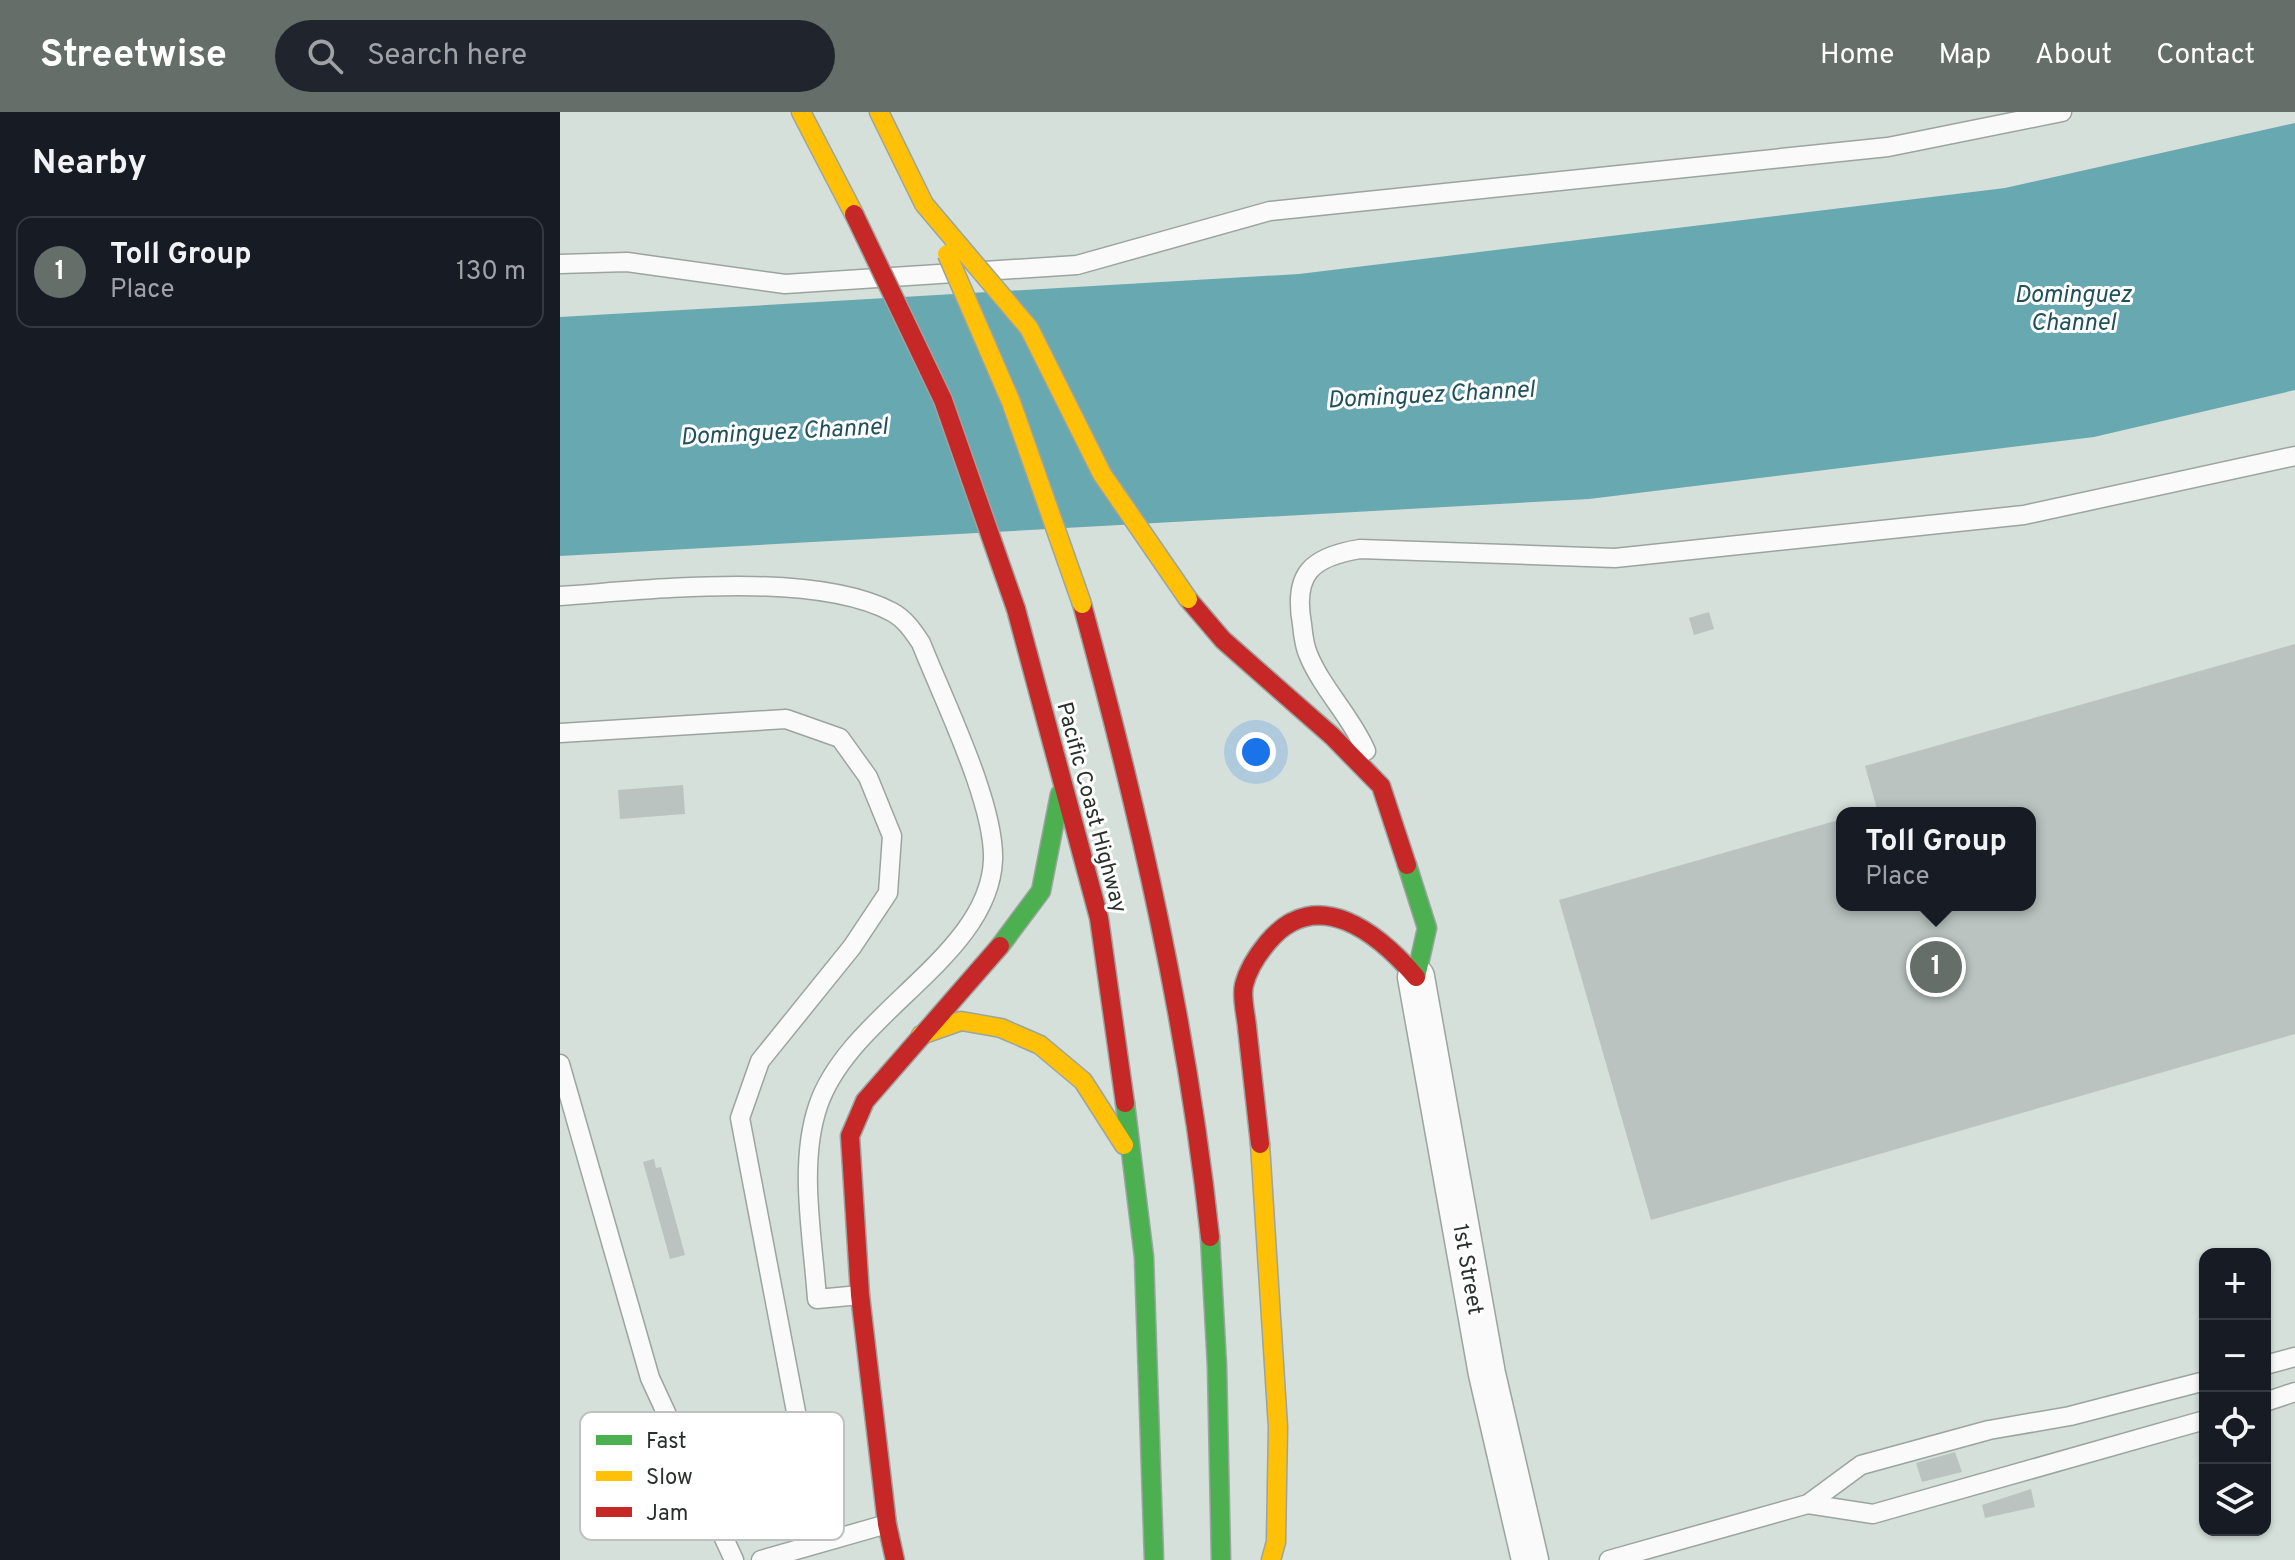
<!DOCTYPE html>
<meta charset="utf-8">
<style>
:root{--surface:#171b24;--page:#20242c;--text:#f1f3f6;--muted:#9ea1a6;--line:#363941;--accent:#666e6a}
body{margin:0;font-family:Overpass,sans-serif;background:var(--page);color:var(--text)}
.controls{position:absolute;right:24px;bottom:24px;display:grid;overflow:hidden;border-radius:16px;box-shadow:0 2px 6px #0004}
.controls button{width:72px;height:72px;display:grid;place-items:center;padding:0;border:0;border-bottom:2px solid var(--line);background:var(--surface);color:var(--text);font:40px sans-serif}
.you{position:absolute;left:696px;top:640px;width:28px;height:28px;margin:-20px;border:6px solid #fff;border-radius:50%;background:#1a73e8;box-shadow:0 0 0 12px #1a73e833}
.badge{display:grid;place-items:center;width:52px;height:52px;border-radius:50%;background:var(--accent);color:#fff;font-size:26px;font-weight:700}
.pin{position:absolute;translate:-50% -50%;border:4px solid #fff;box-shadow:0 2px 8px #0006}
.popup{position:absolute;left:1276px;top:695px;width:200px;height:104px;box-sizing:border-box;display:grid;place-content:center;border-radius:16px;background:var(--surface);filter:drop-shadow(0 2px 6px #0005);font-size:26px;white-space:nowrap;color:var(--muted)}
.popup b{font-size:30px;color:var(--text)}
.popup::after{content:'';position:absolute;left:50%;top:100%;margin-left:-16px;border:16px solid transparent;border-top-color:var(--surface)}
.list{margin:0;padding:0;list-style:none}
h2{display:flex;justify-content:space-between;align-items:center;height:104px;margin:0;padding:0 32px;font-size:34px}
h2 small{font-size:26px;font-weight:400;color:var(--muted)}
.list li{display:grid;grid-template-columns:52px 1fr auto;gap:24px;align-items:center;box-sizing:border-box;height:112px;margin:0 16px 16px;padding:0 16px;border:2px solid var(--line);border-radius:16px}
.list b{display:block;font-size:30px;white-space:nowrap}
.list p{margin:0;font-size:26px;white-space:nowrap;color:var(--muted)}
.list em{font-size:26px;font-style:normal;color:var(--muted)}
.icon{flex:none;width:44px;height:44px;fill:none;stroke:currentColor;stroke-width:2;stroke-linecap:round;stroke-linejoin:round}
.map{position:relative;flex:none;width:1735px;height:1448px;overflow:hidden}
header{display:flex;align-items:center;gap:48px;box-sizing:border-box;height:112px;padding:0 40px;background:var(--accent);color:#fff}
header strong{font-size:38px}
nav{display:flex;gap:44px;margin-inline-start:auto;font-size:28px}
.search{width:560px;height:72px;background:var(--page);display:flex;align-items:center;gap:20px;box-sizing:border-box;padding:0 28px;border-radius:44px;color:var(--muted);font-size:30px}
main{display:flex}
aside{flex:1;background:var(--surface)}
.map>svg:first-child{display:block}
.water{fill:#68a8b1}
.building{fill:#bac3c0}
.lines{fill:none;stroke-linecap:round;stroke-linejoin:round}
.lane-casing{stroke:#9ca4a0;stroke-width:21}
.street-casing{stroke:#9ca4a0;stroke-width:39}
.fast-casing{stroke:#9ca4a0;stroke-width:21}
.slow-casing{stroke:#9ca4a0;stroke-width:21}
.jam-casing{stroke:#9ca4a0;stroke-width:21}
.lane{stroke:#f9faf9;stroke-width:18}
.street{stroke:#f9faf9;stroke-width:36}
.fast{stroke:#4caf50;stroke-width:18}
.slow{stroke:#ffc107;stroke-width:18}
.jam{stroke:#c62828;stroke-width:18}
.slow-bridge-casing{stroke:#9ca4a0;stroke-width:21;stroke-linecap:butt}
.jam-bridge-casing{stroke:#9ca4a0;stroke-width:21;stroke-linecap:butt}
.slow-bridge{stroke:#ffc107;stroke-width:18}
.jam-bridge{stroke:#c62828;stroke-width:18}
.labels{text-anchor:middle;stroke-width:6;stroke-linejoin:round;paint-order:stroke}
.street-label{font-size:22px;fill:#2a312d;stroke:#fff}
.water-label{font-size:24px;font-style:italic;fill:#20515b;stroke:#fff}
.key{fill:#fff;stroke:#bfc1c0;stroke-width:2}
.key-label{font-size:22px;fill:#2a312d}
</style>
<header>
<strong>Streetwise</strong>
<div class="search"><svg class="icon" aria-label="search" viewBox="0 0 24 24"><circle cx="10" cy="10" r="6"/><path d="M15 15l6 6"/></svg>Search here</div>
<nav><a>Home</a><a>Map</a><a>About</a><a>Contact</a></nav>
</header>
<main>
<aside>
<h2>Nearby<small></small></h2>
<ul class="list">
<li><span class="badge">1</span><div><b>Toll Group</b><p>Place</p></div><em>130 m</em></li>
</ul>
</aside>
<div class="map">
<svg width="1735" height="1448" viewBox="0 0 1735 1448">
<rect width="100%" height="100%" fill="#d5e0da"/>
<path class="water" d="M1735,11v267l-201,47 -505,62 -1029,57v-239l739,-43 706,-86z"/>
<path class="building" d="M1149,500l5,17 -20,6 -5,-17z
M1735,532v390l-644,186 -92,-320 283,-81v86h188v-92h-164l11,-4 -12,-43z
M123,673l2,29 -65,5 -2,-29z
M94,1047l2,9 5,-1 24,88 -15,4 -27,-97z
M1395,1340l7,20 -40,10 -6,-19z
M1471,1377l4,18 -50,11 -3,-13z"/>
<g class="lines">
<g class="lane-casing">
<path id="lane" d="M0,152l67,-2 158,22 169,-11
M424,159l93,-6 193,-54 618,-64 174,-35
M0,484c90,-6 252,-26 332,16 13,7 21,19 29,31 22,56 74,160 72,217 -4,97 -144,153 -175,246 -20,59 -5,132 -1,193l43,-4
M0,621l226,-14 54,19 28,39 24,59 -4,57 -36,54 -92,114 -20,57 81,425
M806,639c-15,-35 -44,-62 -58,-97 -4,-9 -5,-20 -6,-30 -9,-50 9,-67 58,-75l255,9 409,-43 271,-59
M0,952l90,314 84,182
M1705,1253l30,-8
M1705,1290l30,-10
M1248,1392l65,10 332,-94
M201,1448l126,-36
M1049,1448l199,-56 53,-39 128,-35 81,-14 135,-35"/>
</g>
<g class="street-casing">
<path id="street" d="M856,865l71,397 43,186"/>
</g>
<g class="fast-casing">
<path id="fast" d="M847,753l20,63 -11,49
M440,834l41,-55 19,-97
M565,991l19,154 10,303
M650,1125l7,129 4,194"/>
</g>
<g class="slow-casing">
<path id="slow" d="M241,0l53,102
M319,0l45,92
M361,923l40,-14 40,7 39,17 43,36 41,64
M700,1032l18,283 -2,115 -5,18"/>
</g>
<g class="jam-casing">
<path id="jam" d="M628,487l35,41 109,96 49,50 26,79
M522,492c57,209 105,418 128,633
M456,497l83,309 26,185
M700,1032c-4,-39 -9,-78 -13,-117 -1,-12 -6,-30 -3,-42 4,-16 14,-31 24,-43 49,-59 111,-8 148,35
M335,1448l-8,-36 -27,-229 -10,-159 15,-35 135,-155"/>
</g>
<use href="#lane" class="lane"/>
<use href="#street" class="street"/>
<use href="#fast" class="fast"/>
<use href="#slow" class="slow"/>
<use href="#jam" class="jam"/>
<g class="slow-bridge-casing">
<path id="slow-bridge" d="M364,92l105,124 73,146 86,125
M387,142l64,148 71,202"/>
</g>
<g class="jam-bridge-casing">
<path id="jam-bridge" d="M294,102l89,186 73,209"/>
</g>
<use href="#slow-bridge" class="slow-bridge"/>
<use href="#jam-bridge" class="jam-bridge"/>
</g>
<g class="labels">
<g class="street-label">
<text transform="translate(533 695) rotate(75)" y="8">Pacific Coast Highway</text>
<text transform="translate(909 1157) rotate(80)" y="8">1st Street</text>
</g>
<g class="water-label">
<text x="1513" y="190">Dominguez<tspan x="1513" dy="28">Channel</tspan></text>
<text transform="translate(871 282) rotate(-3)" y="8">Dominguez Channel</text>
<text transform="translate(224 319) rotate(-3)" y="8">Dominguez Channel</text>
</g>
</g>
<rect x="20" y="1300" width="264" height="128" rx="12" class="key"/>
<rect x="36" y="1323" width="36" height="10" fill="#4caf50"/>
<rect x="36" y="1359" width="36" height="10" fill="#ffc107"/>
<rect x="36" y="1395" width="36" height="10" fill="#c62828"/>
<g class="key-label">
<text x="86" y="1336">Fast</text>
<text x="86" y="1372">Slow</text>
<text x="86" y="1408">Jam</text>
</g>
</svg>
<div class="controls">
<button>+</button>
<button>−</button>
<button><svg class="icon" aria-label="locate" viewBox="0 0 24 24"><circle cx="12" cy="12" r="6"/><path d="M12 2v4M12 18v4M2 12h4M18 12h4"/></svg></button>
<button><svg class="icon" aria-label="layers" viewBox="0 0 24 24"><path d="M12 4l9 5-9 5-9-5zM3 14l9 5 9-5"/></svg></button>
</div>
<div class="you"></div>
<div class="pin badge" style="left:1376px;top:855px">1</div>
<div class="popup"><b>Toll Group</b>Place</div>
</div>
</main>
